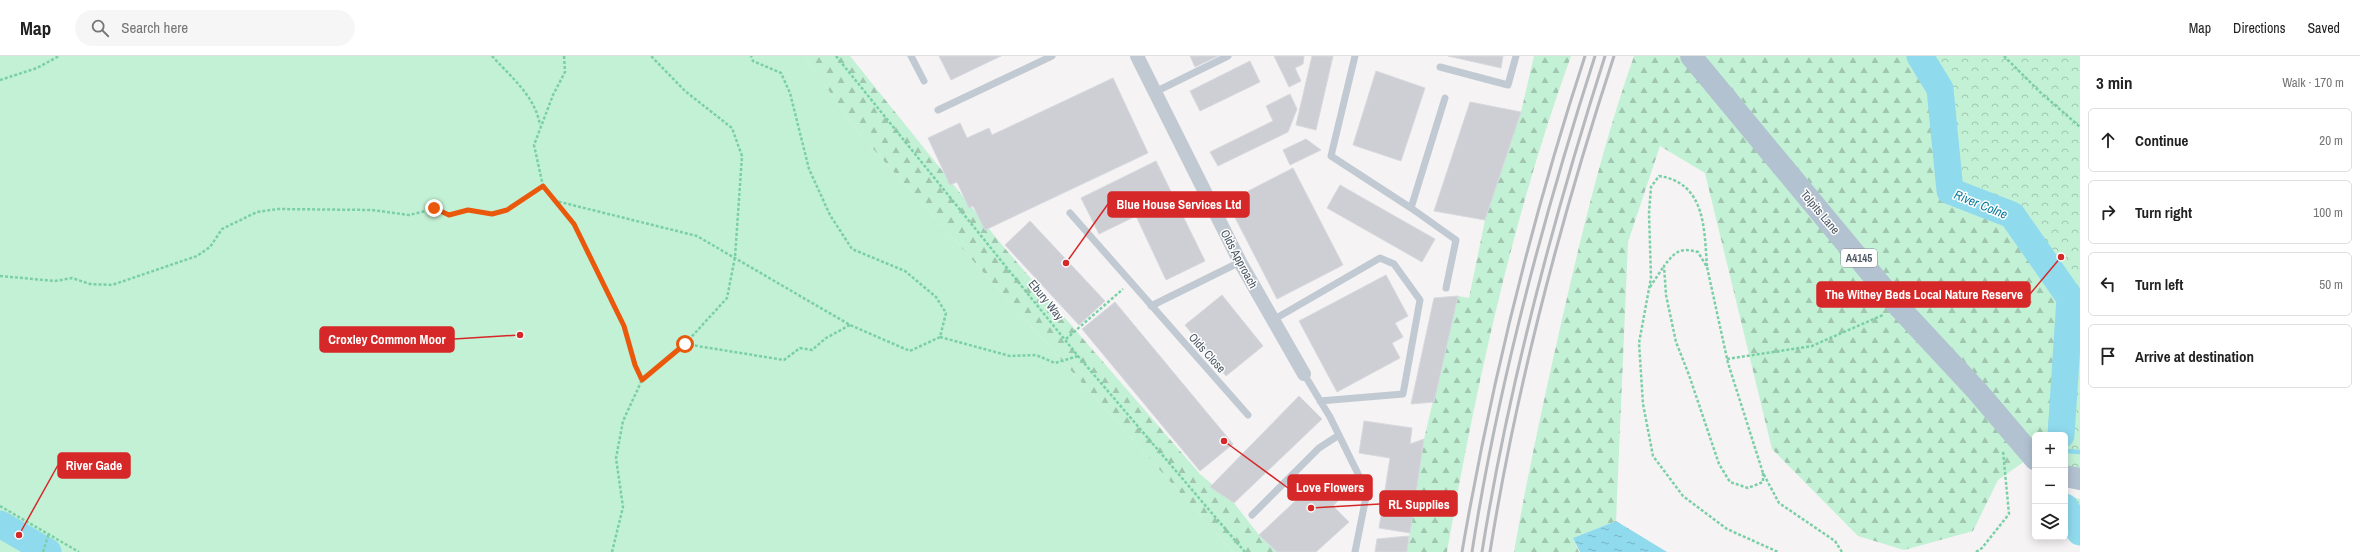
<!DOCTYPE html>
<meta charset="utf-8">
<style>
:root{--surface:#fff;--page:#f6f6f6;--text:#222;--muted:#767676;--line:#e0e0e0}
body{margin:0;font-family:"Archivo Narrow",sans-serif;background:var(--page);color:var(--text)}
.controls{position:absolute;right:12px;bottom:12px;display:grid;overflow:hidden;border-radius:6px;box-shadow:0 2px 10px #0003}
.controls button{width:36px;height:36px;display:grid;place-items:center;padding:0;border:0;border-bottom:1px solid var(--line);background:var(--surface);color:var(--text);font:20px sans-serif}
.stop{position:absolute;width:12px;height:12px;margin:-9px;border:3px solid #ea580c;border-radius:50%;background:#fff}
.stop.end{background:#ea580c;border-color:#fff;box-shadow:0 1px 4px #0008}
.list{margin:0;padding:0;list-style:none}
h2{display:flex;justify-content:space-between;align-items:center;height:52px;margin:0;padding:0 16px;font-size:17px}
h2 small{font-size:13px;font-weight:400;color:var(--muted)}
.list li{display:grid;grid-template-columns:26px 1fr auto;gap:12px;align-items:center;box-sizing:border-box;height:64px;margin:0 8px 8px;padding:0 8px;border:1px solid var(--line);border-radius:6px}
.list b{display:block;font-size:15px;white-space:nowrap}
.list em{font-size:13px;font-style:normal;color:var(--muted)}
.icon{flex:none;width:22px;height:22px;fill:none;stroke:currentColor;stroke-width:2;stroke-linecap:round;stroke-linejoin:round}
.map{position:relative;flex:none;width:2080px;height:496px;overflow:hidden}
header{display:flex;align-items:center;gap:24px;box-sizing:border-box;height:56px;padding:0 20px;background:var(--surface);border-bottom:1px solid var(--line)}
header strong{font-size:19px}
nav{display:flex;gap:22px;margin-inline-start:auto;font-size:14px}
.search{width:280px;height:36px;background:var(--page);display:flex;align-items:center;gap:10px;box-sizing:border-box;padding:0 14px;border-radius:22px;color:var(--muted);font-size:15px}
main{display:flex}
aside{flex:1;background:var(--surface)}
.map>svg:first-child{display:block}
.grass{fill:#c3f1d5}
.forest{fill:url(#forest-firs)}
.wetland{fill:url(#wetland-marsh)}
.park{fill:url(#park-crowns)}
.water{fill:url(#water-ripples)}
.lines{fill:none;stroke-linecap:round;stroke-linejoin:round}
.stream{stroke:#90daee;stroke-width:4.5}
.river{stroke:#90daee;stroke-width:27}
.building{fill:#cdcfd5;stroke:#d7d9de}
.path{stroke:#7ad0a6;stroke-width:2.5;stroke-dasharray:3 2;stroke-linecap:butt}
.service{stroke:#c1cad2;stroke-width:7}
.minor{stroke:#c1cad2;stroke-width:14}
.primary{stroke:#b3c2d1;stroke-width:22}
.rail{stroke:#b5b8bd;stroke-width:3}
.route{stroke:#ea580c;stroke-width:5}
.labels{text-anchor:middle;stroke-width:3;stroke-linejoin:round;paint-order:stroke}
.shield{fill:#fff;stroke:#808990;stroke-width:1}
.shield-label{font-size:11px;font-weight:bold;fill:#4a5661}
.street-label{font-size:12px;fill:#4a5661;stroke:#fff}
.water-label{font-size:13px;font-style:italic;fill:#0c7c9b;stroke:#fff}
.leader{fill:none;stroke:#d62828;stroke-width:1.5}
.callout-dot{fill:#d62828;stroke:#fff;stroke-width:1.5}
.callout{fill:#d62828;stroke:#d62828;stroke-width:1.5}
.callout-label{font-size:13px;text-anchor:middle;font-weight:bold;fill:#fff}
</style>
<header>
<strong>Map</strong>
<div class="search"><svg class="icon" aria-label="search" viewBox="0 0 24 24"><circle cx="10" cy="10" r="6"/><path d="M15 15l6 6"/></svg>Search here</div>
<nav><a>Map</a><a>Directions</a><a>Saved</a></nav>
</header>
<main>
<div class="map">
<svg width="2080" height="496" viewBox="0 0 2080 496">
<defs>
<pattern id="forest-firs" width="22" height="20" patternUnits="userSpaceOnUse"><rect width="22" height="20" fill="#c3f1d5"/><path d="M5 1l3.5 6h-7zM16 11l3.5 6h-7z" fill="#a0c6b0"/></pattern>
<pattern id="wetland-marsh" width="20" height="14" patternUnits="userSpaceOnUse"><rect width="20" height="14" fill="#c3f1d5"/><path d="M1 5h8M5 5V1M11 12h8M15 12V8" fill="none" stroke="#a0c6b0"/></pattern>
<pattern id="park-crowns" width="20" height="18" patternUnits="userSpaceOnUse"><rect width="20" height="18" fill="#c3f1d5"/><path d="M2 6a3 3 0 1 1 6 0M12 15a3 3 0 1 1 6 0" fill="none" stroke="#a0c6b0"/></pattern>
<pattern id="water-ripples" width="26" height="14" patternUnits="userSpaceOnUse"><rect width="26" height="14" fill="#90daee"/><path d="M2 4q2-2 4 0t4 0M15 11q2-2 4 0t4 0" fill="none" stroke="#78b4c4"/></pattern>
</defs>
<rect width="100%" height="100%" fill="#f5f3f3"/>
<path class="grass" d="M0,0h804l55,77 374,419h-1233z"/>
<path class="forest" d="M804,0h46l152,189 198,229 34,29 25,32 18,17h-44l-374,-419z
M1534,0h37c-58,160 -95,329 -124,496h-40l17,-113 34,-143 11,2 16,-78 36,-108z
M1634,0h286l20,33 10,102 62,24 58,83 10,2 -15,135h-30v22h-4l-33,23 -25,51 -69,19 -46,-14 -86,-87 -67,-276 -45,-27 -32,96 -12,279 -43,17 6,14h-65c14,-80 31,-158 49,-237 20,-87 41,-174 71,-259z"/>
<path class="wetland" d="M2065,439l15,4v24l-15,-26z"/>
<path class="park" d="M1920,0h160v423l-15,-3v-41h-4l9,-137 -58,-83 -62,-24 -10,-102z"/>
<path class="water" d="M1616,465l51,31h-87l-7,-14z"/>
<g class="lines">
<path class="stream" d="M2065,395l15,1"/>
<path class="river" d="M1920,0l20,33 10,102 62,24 58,83 -9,137
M2065,451l15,25
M0,468l48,28"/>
</g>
<path class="building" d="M939,0h62l-50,24z
M1190,0h28l-23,11z
M1274,0h30l-1,8 -8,4 6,13 -12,6z
M1312,0h21l-17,74 -20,-5z
M1448,0h55l-2,12z
M1250,5l10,21 -60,29 -10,-20z
M1376,15l49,17 -24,73 -48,-16z
M1113,22l35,75 -163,77 -12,-24 -4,2 -12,-26 -7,3 -22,-47 32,-15 7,15 22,-10 3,7z
M1290,38l7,15 -9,23 -70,34 -8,-14 63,-31 -7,-15z
M1470,46l51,10 -36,108 -51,-9z
M1306,83l15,11 -31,15 -7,-15z
M1156,105l49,100 -39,19 -30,-64 -37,18 -18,-36z
M1293,112l50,97 -66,34 -50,-97z
M1340,129l95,54 -13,23 -95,-54z
M1030,165l75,80 -26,24 -74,-80z
M1386,219l22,41 -13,7 8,14 -11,6 8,15 -63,34 -38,-71z
M1222,239l41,51 -37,30 -41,-51z
M1458,240l-24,106 -23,2 23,-106z
M1115,246l118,142 -33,27 -118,-142z
M1299,340l23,23 -88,84 -24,-16z
M1364,365l48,7 -2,16 14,-5 -14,94 -31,-5 11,-70 -31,-5z
M1323,419l20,20 -10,11 16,16 -33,30h-39l-18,-17z
M1409,480l-2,16h-32l2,-13z"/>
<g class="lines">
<path class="path" d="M492,0c19,21 43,40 48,69
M564,0l1,16 -12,23 -19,50 9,41 13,15 141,35 153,89 60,26 30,-14 6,-24 -10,-16 -31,-26 -53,-22 -22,-34 -21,-46 -19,-76 -9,-20 -28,-12 -2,-5
M836,0l242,300 167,196
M2004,0l36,36 40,35
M0,24l37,-12 22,-12
M556,145l17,23 51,102 11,39 7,15
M1707,210c-3,-37 -1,-83 -48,-90l-8,11 -2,26 2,65 -12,65 4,61 10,52 30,40 44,33 51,23
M0,220l55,5 17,-3 18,6 22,1 85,-29 13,-9 12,-18 35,-17 21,-3 94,1 37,5 25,-6 15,6 19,-5 24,4 15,-4 36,-24
M1650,231l14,-21
M940,281l70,19 26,-1 19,8 23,-7
M1066,283l57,-50
M685,288l99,16 16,-12 12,2 14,-12 24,-13
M1727,303l85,-13 71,-31
M1763,417v9l-15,6 -18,-6 -11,-18 -30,-89 -13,-33 -10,-47 -2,-29c11,-14 15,-19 34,-14l9,15 21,96 35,110 16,30 56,38 7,11
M0,450l79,46
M43,496l6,-19
M612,496l11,-45 -7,-49 7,-37 19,-41 43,-36 42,-46 8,-41 7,-101 -10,-28 -47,-37 -34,-35
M1976,496l6,-4 27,-34 -6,-63"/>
<path class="service" d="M911,0l13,25
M1355,0l-24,100 80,52 34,-110
M1440,11l68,18 8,-29
M1155,36l73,-36
M938,54l114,-54
M1411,152l45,32 -10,48
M1070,157l178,202
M1151,250l89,-44
M1273,264l107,-62 14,6 26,36 -17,94 -83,7
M1304,318l26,43 37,75 -12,60
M1252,459l67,-67 20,-13"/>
<path class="minor" d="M1137,0l103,206 64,112"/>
<path class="primary" d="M1691,0l208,251 79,85 57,67
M2065,420l15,3"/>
<path class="rail" d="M1462,496c29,-168 70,-334 123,-496
M1472,496c26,-168 71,-334 123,-496
M1482,496c27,-169 71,-333 123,-496
M1490,496c27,-169 71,-334 124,-496"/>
</g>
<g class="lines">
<path class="route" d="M434,152l15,7 19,-5 24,4 15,-4 36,-24 31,38 50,102 11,39 7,15 43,-36"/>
</g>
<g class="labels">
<rect class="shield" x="1841" y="193" width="36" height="18" rx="3"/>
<g class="shield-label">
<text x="1859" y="206">A4145</text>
</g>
<g class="street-label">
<text transform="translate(1820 156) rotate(50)" y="4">Tolpits Lane</text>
<text transform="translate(1239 203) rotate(62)" y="4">Olds Approach</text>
<text transform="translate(1046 244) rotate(51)" y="4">Ebury Way</text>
<text transform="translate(1207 297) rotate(48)" y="4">Olds Close</text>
</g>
<g class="water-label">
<text transform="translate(1981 148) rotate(22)" y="5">River Colne</text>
</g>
</g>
<path class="leader" d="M1066 207L1108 148M2061 201L2030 238M520 279L454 283M19 479L58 409M1224 385L1288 432M1311 452L1380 448"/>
<g class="callout-dot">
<circle cx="1066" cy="207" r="4"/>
<circle cx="2061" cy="201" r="4"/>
<circle cx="520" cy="279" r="4"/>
<circle cx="19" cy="479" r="4"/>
<circle cx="1224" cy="385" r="4"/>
<circle cx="1311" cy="452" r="4"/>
</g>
<g class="callout">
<rect x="1108" y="136" width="141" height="25" rx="4"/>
<rect x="1817" y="226" width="213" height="25" rx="4"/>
<rect x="320" y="271" width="134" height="25" rx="4"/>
<rect x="58" y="397" width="72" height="25" rx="4"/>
<rect x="1288" y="419" width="84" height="25" rx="4"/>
<rect x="1380" y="435" width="77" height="25" rx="4"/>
</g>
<g class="callout-label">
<text x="1179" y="153">Blue House Services Ltd</text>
<text x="1924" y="243">The Withey Beds Local Nature Reserve</text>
<text x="387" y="288">Croxley Common Moor</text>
<text x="94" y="414">River Gade</text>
<text x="1330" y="436">Love Flowers</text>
<text x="1419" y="453">RL Supplies</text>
</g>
</svg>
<div class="controls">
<button>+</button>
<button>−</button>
<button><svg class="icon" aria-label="layers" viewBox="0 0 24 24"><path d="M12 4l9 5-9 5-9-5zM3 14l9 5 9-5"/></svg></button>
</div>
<div class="stop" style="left:685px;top:288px"></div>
<div class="stop end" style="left:434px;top:152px"></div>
</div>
<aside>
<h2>3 min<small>Walk · 170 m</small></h2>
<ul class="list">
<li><svg class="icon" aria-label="ahead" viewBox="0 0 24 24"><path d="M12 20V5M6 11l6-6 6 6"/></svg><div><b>Continue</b></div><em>20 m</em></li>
<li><svg class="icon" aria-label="right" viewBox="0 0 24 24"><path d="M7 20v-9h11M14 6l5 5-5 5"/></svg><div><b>Turn right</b></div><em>100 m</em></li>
<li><svg class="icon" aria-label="left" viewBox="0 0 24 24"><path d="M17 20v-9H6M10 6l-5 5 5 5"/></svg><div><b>Turn left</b></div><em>50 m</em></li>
<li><svg class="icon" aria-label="arrive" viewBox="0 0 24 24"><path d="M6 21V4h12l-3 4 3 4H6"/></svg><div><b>Arrive at destination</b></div></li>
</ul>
</aside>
</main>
